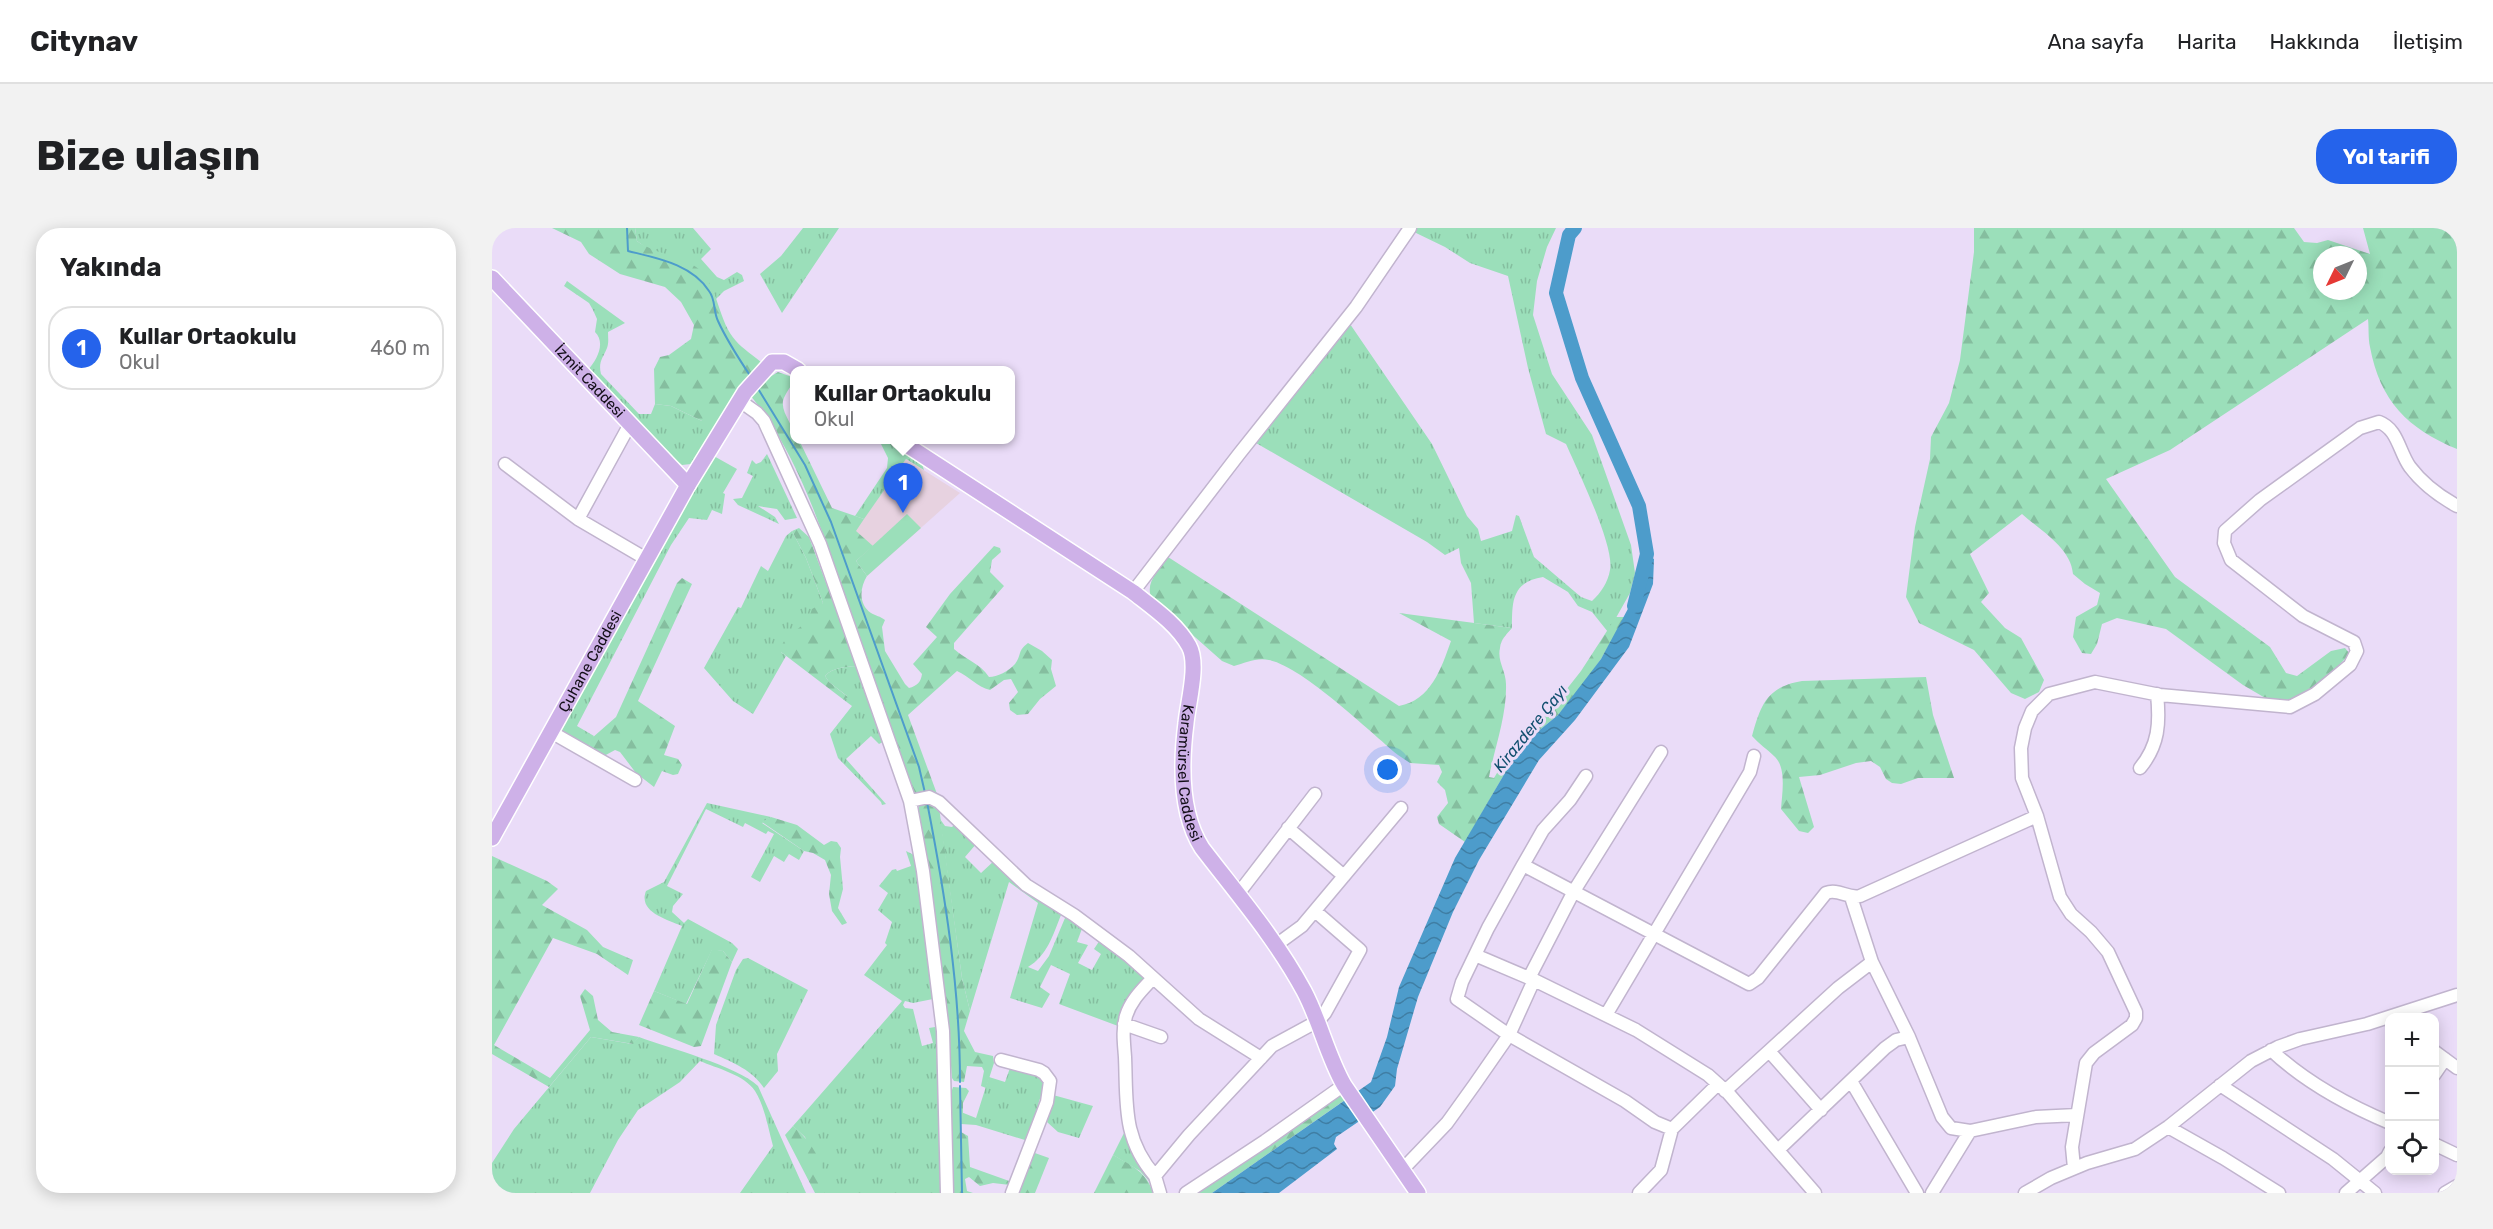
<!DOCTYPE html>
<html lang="tr">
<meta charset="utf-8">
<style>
:root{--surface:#fff;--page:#f2f2f2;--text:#202124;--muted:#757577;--line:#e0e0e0;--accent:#2563eb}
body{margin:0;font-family:Rubik,sans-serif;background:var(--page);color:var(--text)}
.controls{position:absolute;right:18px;bottom:18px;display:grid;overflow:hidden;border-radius:12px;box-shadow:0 3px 15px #0003}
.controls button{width:54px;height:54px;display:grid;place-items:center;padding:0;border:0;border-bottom:2px solid var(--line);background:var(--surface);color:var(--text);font:30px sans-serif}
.compass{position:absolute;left:1821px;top:18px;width:54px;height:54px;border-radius:50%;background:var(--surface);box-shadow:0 3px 15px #0003;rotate:227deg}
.you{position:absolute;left:896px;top:542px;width:21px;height:21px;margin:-15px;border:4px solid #fff;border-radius:50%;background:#1a73e8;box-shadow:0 0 0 9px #1a73e833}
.badge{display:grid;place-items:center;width:39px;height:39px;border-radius:50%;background:var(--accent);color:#fff;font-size:20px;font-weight:700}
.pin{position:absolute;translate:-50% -50px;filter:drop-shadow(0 2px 3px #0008)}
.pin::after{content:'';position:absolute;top:32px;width:21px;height:18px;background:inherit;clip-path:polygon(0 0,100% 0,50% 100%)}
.popup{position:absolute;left:298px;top:138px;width:225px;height:78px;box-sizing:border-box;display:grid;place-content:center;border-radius:12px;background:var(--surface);filter:drop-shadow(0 2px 4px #0005);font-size:20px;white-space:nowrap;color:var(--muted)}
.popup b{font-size:22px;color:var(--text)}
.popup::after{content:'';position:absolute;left:50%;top:100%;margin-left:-12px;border:12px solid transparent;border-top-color:var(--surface)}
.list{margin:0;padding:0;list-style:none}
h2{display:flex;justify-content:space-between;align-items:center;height:78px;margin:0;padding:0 24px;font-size:26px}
h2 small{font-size:20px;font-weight:400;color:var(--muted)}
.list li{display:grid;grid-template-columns:39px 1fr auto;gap:18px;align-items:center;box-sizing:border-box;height:84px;margin:0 12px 12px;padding:0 12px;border:2px solid var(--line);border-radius:24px}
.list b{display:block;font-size:22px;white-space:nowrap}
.list p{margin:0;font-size:20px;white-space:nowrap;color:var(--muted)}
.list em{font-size:20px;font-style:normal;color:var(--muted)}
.icon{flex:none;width:33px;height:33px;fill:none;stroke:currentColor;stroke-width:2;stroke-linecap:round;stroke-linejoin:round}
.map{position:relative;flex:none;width:1965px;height:965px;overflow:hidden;border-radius:24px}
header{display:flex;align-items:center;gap:36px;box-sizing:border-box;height:84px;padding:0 30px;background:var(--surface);border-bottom:2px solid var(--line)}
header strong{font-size:28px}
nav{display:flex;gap:33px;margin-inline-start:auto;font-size:21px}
.intro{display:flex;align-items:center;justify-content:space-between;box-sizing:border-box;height:144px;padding:0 36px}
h1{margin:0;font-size:42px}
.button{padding:15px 27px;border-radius:24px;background:var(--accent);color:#fff;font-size:21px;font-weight:700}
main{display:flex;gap:36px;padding:0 36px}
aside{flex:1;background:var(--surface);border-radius:24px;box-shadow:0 3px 15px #0003}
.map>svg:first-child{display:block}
.education{fill:#e7d2e0}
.grass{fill:url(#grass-tufts)}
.forest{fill:url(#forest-firs);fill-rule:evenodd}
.garden{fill:#9bdfba}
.water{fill:url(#water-waves)}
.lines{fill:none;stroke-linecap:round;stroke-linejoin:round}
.stream{stroke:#4d9ccb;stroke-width:2}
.river{stroke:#4d9ccb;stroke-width:14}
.minor-casing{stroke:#c1b4ce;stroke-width:15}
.major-casing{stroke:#fff;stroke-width:18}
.minor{stroke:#fff;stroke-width:12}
.major{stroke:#ceb1e8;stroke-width:15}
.labels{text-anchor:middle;stroke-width:6;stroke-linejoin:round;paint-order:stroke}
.street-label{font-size:15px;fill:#130e18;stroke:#eadcf8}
.water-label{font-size:16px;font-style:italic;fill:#114f6f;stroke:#eadcf8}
</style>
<header>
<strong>Citynav</strong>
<nav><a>Ana sayfa</a><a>Harita</a><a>Hakkında</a><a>İletişim</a></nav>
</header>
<div class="intro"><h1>Bize ulaşın</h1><a class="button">Yol tarifi</a></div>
<main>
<aside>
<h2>Yakında<small></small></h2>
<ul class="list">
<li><span class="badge">1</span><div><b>Kullar Ortaokulu</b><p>Okul</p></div><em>460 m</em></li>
</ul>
</aside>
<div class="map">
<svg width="1965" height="965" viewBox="0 0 1965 965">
<defs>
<pattern id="grass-tufts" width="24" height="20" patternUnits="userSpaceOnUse" patternTransform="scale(1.5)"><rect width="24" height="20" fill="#9bdfba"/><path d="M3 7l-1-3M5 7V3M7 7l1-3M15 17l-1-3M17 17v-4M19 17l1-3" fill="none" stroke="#85be9f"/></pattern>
<pattern id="forest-firs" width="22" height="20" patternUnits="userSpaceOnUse" patternTransform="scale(1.5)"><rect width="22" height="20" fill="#9bdfba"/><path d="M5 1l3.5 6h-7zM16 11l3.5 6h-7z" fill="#85be9f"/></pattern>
<pattern id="water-waves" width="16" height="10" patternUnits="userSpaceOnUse" patternTransform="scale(1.5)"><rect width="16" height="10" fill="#4d9ccb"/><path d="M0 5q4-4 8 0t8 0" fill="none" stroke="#3f7ea4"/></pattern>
</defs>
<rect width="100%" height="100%" fill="#eadcf8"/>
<path class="education" d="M414,231l54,34 -93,83 -12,-45z"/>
<path class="grass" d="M143,0h58l18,21 -10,10 16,18 7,3 13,-8 5,3 2,6 -20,10 -8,8c-17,-48 -48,-33 -79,-58z
M311,0h36l-57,85 -22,-39 21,-18z
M925,0h139l-9,19 -10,34 -4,34 19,59 40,61 39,110 4,28 -5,20 -22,39 -16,-20 -14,-6 -10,-14 -25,-15c-31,5 -31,24 -31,51l-38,-5 -3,-40 -10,-20 -2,-15 -14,7 -18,-13 -171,-99 94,-119 82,120 35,72 11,13 3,12 31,-10 4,-16 3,1 15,41 47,40 11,4c9,-8 16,-19 18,-31 5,-24 -33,-101 -44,-126l-20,-10 -18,-66 -20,-92 -38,-13 -25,-16 -31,-15z
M75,53l58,42 -17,9c0,5 1,11 -1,16 -4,10 -9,14 -6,26l38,40h12l4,-10 16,2 31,15 21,-5 -32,48 -9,1 -5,-4 -89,-91c9,-10 18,-27 7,-38l2,-13 -4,-9 -4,-7 -25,-17z
M387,212h6l37,24 2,6 -18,-11 -42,60 -9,-3 32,-48 1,-10z
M275,226l30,64 -12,2 -8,-11 -19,-3 17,11 4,7 -41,-19 -5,-6 9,-1 11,-22 -6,-3 5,-13 4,4 5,-2z
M220,227l25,14 -14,24 2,1 -3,20 -10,-4 -5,10 -18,-2 -18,27 -94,181 17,10 -6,11 -29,-16z
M300,303l14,27 17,45 -42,49 5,4 -33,58 -20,-13 -29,-33 34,-61 3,1 20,-42 7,5 18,-35z
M365,438l26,76 -4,2 -8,-8 -25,23 40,45 -4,1 -1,-3 -43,-44 -8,-24 22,-28 -8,-6 3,-4 -18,-14 -4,-6c8,-9 21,-9 32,-10z
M215,575l64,14 -9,6 42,28 -5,9 -10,-6 -5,8 -10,-6 -14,26 -9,-5 23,-43 -6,-3 -2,3 -21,-11 -2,4 -37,-18 -39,77 16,8 -10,12 -1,6 12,11 4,-4 44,24 6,6 -6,13 -9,-11 -11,-1 -26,54 -32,-13 28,-65c-16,-7 -44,-14 -36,-35l18,-9z
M448,591l5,7 7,1 3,-3 22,19 -12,14 16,16 14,-13 62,48 4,7c-8,20 -14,41 -33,52l10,4 11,-15 16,-38 5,-2 13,10 -6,16 11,3 -10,18 14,7 9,-16 -7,-5 6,-9 46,36 -21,28 -7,22 -59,-22 11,-30 -19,-9 -11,22 10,7 -8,14 -32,-10 28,-95 -29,-21 -39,129 -8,-33z
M414,623l8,4 19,144 -20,4 -8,-2 -2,4 2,3 8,1 9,37 11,-3 -4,-15 6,-1 2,2 4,164h-117v-4l-19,-52 -12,-11 109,-125 -38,-26 23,-30 -2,-2 7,-21 -14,-12 10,-17 -9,-7 13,-16 4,-1 1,2 14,-5z
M256,730l60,32 -31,64 1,17 -14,17c-12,-18 -30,-25 -50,-34l2,-29 20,-55 7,-11z
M99,809l41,7 7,-7c30,11 98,29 119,49l48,107h-66l33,-47c-5,-18 -8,-39 -18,-55 -10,-16 -39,-23 -55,-30l-20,21 -42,28 -20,30 -28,53h-98v-30l22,-34z
M518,840l31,8 5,6c-2,8 -7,17 -8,24 -3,12 -5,23 -10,35l-52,-16 -15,-1v-12l15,6 13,-41 16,5z
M561,867l40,11 -14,32 -21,-6 -11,-10 6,-19z
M632,905l26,49 -10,-11 -27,-16z"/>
<path class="forest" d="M60,0h83l2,13c17,13 49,16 63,29 19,19 18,51 36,71 7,8 17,14 25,21l-38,54 -13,6 -8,-1 -31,-15 -16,-2 -1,-35 6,-12 9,-2 22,-16 3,-14 -13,-23 -16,-15 -45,-13 -31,-20 -8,-12z
M1482,0h320l10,14 13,1 11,-3 42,14 -7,-26h94v221c-49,-20 -77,-48 -87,-102 -2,-9 -1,-19 -2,-28l-198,131 -64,29 69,98 95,70 16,26 11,3 34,-25 14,-3 5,6 -33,33 -16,10 -15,3 -19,-1 -24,-14 -77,-56 -49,-11 -15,6 -5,20 -6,10 -9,-1 -9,-16 3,-20 21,-12 3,-12 -15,-9 -12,-10c-2,-26 -32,-43 -51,-60l-52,40 19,39 -8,9 24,26 16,10 23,42 -5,12 -14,7 -14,-6 -37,-43 -55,-27 -13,-26 9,-70 15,-68 1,-22 18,-34 11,-43 14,-108zM1830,27h36v36h-36z
M286,144l17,6c-3,8 -10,15 -12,23 -2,13 12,25 12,39h4l33,68 32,11 -8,12 17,15 -17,15 11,15c-7,11 -9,28 4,37 5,3 9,3 14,7l-3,7 3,24 20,33 4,4c8,-2 12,-6 13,-14l-9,-10 24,-27 -11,-10 24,-33 44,-48 6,2 1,4 -9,8 -2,12 14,14 -50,57v6c12,11 26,14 35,28 8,0 20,-6 26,-13 7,-9 2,-13 13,-21l14,8 10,9 -1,9 5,17 -16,13 -12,15 -11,1 -7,-5 -1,-7 9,-11 -7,-13 -7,1 -14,10c-13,-3 -21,-14 -33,-19l-49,44 29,79 -23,2c-22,-62 -44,-124 -65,-186 -25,-73 -49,-154 -99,-215l10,-12z
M307,300l10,9 48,129c-11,1 -24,1 -32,10l4,6 19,15 -4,3 -63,-48c0,-20 25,-20 31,-43l11,-6 -17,-45 -14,-27z
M676,329l231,149c32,-6 42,-37 52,-65l-52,-28 113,15c-6,7 -11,11 -12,20 -3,13 6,23 6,36 1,31 -11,62 -17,93l5,1 13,-22 21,-27 27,-25 26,-33 35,-54h9l-24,42 -22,31 -21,25 -22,18 -24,28 -47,81 -26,-18 -2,-7 11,-14 -3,-13 -8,-8 5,-10 -3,-7 -29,-2 -12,-8c-29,-24 -95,-88 -129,-95 -12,-3 -24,3 -35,6l-12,-5 -70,-62c-8,-16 7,-29 16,-42z
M190,350l10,6 -54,117 37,25 -11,29 14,4 4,6 -4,9 -5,1 -11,-4 -8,16 -18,-14 -16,-21 -5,-2 -11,6 -16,-9 4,-9 24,-21 61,-134z
M1434,449l7,38 21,63h-36l-17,6 -9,-1 -6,-4 -6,-12 -9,-6 -15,2 -36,12 -21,2 15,50 -6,6 -9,-2 -18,-22c1,-15 6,-42 -7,-53 -7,-7 -15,-12 -22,-20 9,-32 15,-49 50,-55z
M435,573l12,6 23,171 8,33 -6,20 11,21 18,4 1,7 -8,25 -5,-2 3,-15 -2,-4 -15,-1 -3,16 -10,-1 -2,-3c-5,-66 -13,-132 -22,-197 -3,-25 -13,-52 -11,-77z
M279,589l26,8 27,20 7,-4 6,1 4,6 -1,9 3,32 -5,19 9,15 -5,2 -10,-14 -3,-17 2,-19 -6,-15 -12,-7 -9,-2 -42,-29z
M0,628l55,25 11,8 -16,16 45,25 16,17 30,13 -5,15 -31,-21 -44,-16 -59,107 56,33 40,-48 -10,-34 5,-7 8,7 5,24 14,12 27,5 -6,7 -42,-7 -42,50 -57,-33z
M220,721l11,2 9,11 -31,84 -7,1 -55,-22 15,-34 33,13z
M461,859l13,1 3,3 -6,12v10h-2v19l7,4 2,31 42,15 -2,3 -17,-2 -13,3 -11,-9 -4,2 2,12 6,2h-21l-1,-100z
M847,865l6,7 -133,93h-19z
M301,898c19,16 35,41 31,67h-9l-30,-58z
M540,924l17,6 -14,35h-19z
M621,927c18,10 34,17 40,38h-59z"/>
<path class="garden" d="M415,286l14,14 -54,48 -11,-15z"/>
<path class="water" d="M1155,326l7,5 -1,25 -24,63 -54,73 -36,40 -60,100 -26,52 -35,85 -21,72 -2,17 -15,21 -44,30 -2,7 3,5 -58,44h-67l159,-111 16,-45 12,-50 56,-129 57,-97 24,-28 22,-18 43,-56 44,-82z"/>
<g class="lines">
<path class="stream" d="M135,0l1,23c28,7 64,13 81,40 7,9 4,20 9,30 9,20 21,38 33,56
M265,159l48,78 26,57 88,245 6,26
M435,574c18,92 33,186 33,280
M468,858l2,107"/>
<path class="river" d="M1083,0l-6,7 -13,58 26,85 57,128 8,48 -13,52"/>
<g class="minor-casing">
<path id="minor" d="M248,173l17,12 7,8 56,123 90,257 13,70 20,160 4,162
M13,236l73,55 70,41
M86,291l52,-95
M641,364l106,-138 117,-147 54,-79
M59,504l84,48
M1648,540c19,-23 20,-45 17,-74
M418,573l19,-4 10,5 87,83 48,30 55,41 70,63 62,39
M796,600l56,48
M1031,637l20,-35 27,-30 16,-24
M746,666l77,-100
M1359,669l21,65 37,75
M784,717l26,-19 99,-118
M983,727l54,23
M661,750c-11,12 -22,22 -27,38 -4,14 -2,27 -1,41 2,46 -3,81 30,119
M1042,752l102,50 72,45 20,18 87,100
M1114,787l144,-243 4,-16
M632,796l37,13
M1779,822c34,32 76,55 119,73
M1277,823l69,-63 34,-26
M1942,823l23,17
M509,832l38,10 5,3 6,8 -3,21 -35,91
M1942,847l11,-16
M1359,853l66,112
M1226,856l-46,45 -17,-7 -30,-21 -116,-66 -52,-36 5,-17 26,-54 35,-63 226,119 9,-6 68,-85c12,-5 22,6 34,3l177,-80
M1728,857l113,74 42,34
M1233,863l44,-40 52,59
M1676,899l55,31 56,35
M1478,903l66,-14 41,-2
M1942,916l23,11
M1286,922l107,-102 11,-8 13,-3 33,80 9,11 19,3 -38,62
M1582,940l-2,-21 14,-84 8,-10 38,-28 4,-7v-6l-28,-60 -17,-20 -20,-18 -11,-17 -23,-81 -15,-38 -1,-30 4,-20 7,-17 17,-17 46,-12 65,13 130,12 25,-13 35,-29 7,-14 -3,-9 -51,-26 -72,-56 -7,-17 1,-12 35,-31 100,-72 19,-6c19,7 20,30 31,45 12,16 29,29 47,39
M910,942l45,-47 28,-39 34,-49 25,-55 -5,-2 45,-87 87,-139
M668,965l-5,-17 34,-41 83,-89 46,-25 7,-8 35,-63 -45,-39
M694,965l79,-52 79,-56
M1147,965l22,-23 11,-41
M1533,965l26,-15 36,-15 48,-14 33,-22 83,-66 27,-14 22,-8 67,-15 90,-29
M1854,965l41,-36 3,-6
M1953,965l12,-7"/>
</g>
<g class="major-casing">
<g id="major">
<path id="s1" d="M0,50l196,207"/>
<path id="s2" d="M407,212l234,152c19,15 44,32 56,54 10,18 -1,56 -3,77 -5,39 -6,91 16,125 36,47 74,91 102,143 16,30 23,64 40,94l74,108"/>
<path id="s3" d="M0,610l196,-353 57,-93 27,-30h12l14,8"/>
</g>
</g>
<use href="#minor" class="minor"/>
<use href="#major" class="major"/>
</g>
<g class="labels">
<g class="street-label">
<text dy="5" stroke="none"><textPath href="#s1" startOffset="142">İzmit Caddesi</textPath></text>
<text dy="5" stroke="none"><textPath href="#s3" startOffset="202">Çuhane Caddesi</textPath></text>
<text dy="5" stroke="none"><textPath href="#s2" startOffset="486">Karamürsel Caddesi</textPath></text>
</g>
<g class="water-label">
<text transform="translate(1038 500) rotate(-51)" y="6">Kirazdere Çayı</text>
</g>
</g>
</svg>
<div class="controls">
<button>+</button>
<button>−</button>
<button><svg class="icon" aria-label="locate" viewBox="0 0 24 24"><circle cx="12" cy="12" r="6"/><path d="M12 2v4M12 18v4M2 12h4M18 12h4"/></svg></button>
</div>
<svg class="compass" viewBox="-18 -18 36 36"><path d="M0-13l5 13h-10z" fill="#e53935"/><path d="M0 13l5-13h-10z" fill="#757577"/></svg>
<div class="you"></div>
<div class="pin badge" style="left:411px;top:285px">1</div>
<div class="popup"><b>Kullar Ortaokulu</b>Okul</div>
</div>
</main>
